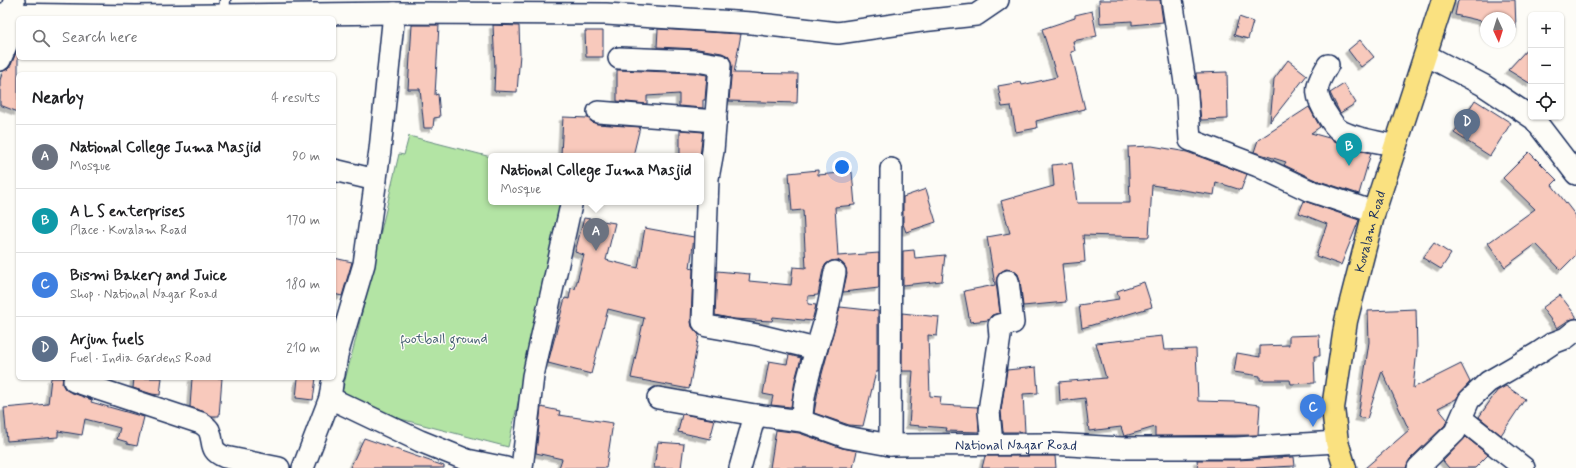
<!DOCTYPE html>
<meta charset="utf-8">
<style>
:root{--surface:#fff;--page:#f6f6f6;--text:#202124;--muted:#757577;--line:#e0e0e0;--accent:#0f766e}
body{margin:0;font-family:Mynerve,sans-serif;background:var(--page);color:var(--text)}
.controls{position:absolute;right:12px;top:12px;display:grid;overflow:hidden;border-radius:6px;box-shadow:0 1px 3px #0004}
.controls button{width:36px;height:36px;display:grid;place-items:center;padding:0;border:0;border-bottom:1px solid var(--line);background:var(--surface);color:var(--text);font:20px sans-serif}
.compass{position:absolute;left:1480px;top:12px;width:36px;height:36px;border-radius:50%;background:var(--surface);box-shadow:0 1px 3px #0004;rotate:176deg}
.you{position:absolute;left:842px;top:167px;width:14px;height:14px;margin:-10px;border:3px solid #fff;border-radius:50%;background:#1a73e8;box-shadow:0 0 0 6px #1a73e833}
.badge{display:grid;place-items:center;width:26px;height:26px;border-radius:50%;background:var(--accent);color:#fff;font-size:13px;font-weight:700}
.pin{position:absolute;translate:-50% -33px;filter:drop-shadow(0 1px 2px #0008)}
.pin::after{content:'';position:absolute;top:21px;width:14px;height:12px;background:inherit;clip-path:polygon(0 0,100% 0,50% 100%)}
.popup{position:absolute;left:488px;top:153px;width:216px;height:52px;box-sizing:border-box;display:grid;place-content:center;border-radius:6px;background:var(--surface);filter:drop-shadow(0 1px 3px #0005);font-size:13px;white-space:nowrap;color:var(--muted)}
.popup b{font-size:15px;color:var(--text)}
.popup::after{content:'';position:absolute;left:50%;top:100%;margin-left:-8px;border:8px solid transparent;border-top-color:var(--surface)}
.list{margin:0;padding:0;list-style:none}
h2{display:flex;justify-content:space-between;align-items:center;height:52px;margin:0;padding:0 16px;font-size:17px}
h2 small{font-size:13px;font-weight:400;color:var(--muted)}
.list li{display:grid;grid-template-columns:26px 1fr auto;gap:12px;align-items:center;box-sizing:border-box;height:64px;padding:0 16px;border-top:1px solid var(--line)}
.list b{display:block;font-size:15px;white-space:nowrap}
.list p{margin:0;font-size:13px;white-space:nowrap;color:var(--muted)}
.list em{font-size:13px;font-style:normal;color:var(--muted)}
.icon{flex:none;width:22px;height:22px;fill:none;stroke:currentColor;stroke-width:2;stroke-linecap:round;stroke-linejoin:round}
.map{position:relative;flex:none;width:1576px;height:468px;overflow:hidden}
.search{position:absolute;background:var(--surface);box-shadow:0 1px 3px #0004;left:16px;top:16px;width:320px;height:44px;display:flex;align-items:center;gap:10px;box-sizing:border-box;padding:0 14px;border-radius:6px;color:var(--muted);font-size:15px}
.panel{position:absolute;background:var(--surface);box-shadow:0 1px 3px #0004;left:16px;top:72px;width:320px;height:308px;border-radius:6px}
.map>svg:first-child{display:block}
.green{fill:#b3e4a4;stroke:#678a81}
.building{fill:#f8c9bc;stroke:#1b2f5e;filter:url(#shadow)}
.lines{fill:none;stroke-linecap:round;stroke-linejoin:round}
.lane-casing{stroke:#1b2f5e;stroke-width:13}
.street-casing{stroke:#1b2f5e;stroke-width:24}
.primary-casing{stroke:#1b2f5e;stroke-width:25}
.lane{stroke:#fdfcf7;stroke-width:10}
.street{stroke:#fdfcf7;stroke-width:21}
.primary{stroke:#fae180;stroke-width:22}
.labels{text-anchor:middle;stroke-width:3;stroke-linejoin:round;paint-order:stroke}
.street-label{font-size:14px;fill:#1b2f5e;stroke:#fdfcf7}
.park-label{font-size:14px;fill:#415c70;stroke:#fdfcf7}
</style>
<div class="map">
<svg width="1576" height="468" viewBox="0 0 1576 468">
<defs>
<filter id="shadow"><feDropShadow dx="-3.5" dy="3.5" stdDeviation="0" flood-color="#0004"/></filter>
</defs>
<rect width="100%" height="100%" fill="#fdfcf7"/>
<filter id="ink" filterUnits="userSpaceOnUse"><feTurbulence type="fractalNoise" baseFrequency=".025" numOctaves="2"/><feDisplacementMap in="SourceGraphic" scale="8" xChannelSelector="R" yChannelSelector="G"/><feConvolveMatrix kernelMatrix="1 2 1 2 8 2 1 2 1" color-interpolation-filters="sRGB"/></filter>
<g filter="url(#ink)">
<path class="green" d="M409,136l82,21v45h72l-55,245 -169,-44 16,-61 44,-188 5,1z"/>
<path class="building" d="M1099,0h61l3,22 -31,3v-4l-32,2z
M1458,0h57l1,29 -6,-1v-10h-24v4l-31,-7z
M1092,11l5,25 -24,5 2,10 -4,1 14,57 -49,12 1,7 -21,4 -5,-26 -9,1 -4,-21 23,-4 1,3 35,-8 -15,-48 33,-11v-3z
M1239,17l14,5 -5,17 -14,-4z
M412,25h27l-4,70 3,-1 2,23 -6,1 -1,10h-9l-4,-39h-12z
M493,25l26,1 1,28 -3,38 -23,-1 1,-23z
M658,29l83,5 -7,39 64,1 -1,29 -68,-2 3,-35 -1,-5 -3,-5 -6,-3 -24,-4 -41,-2z
M585,31h18v26h-17z
M1360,40l14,17 -13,10 -13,-17z
M1531,45v39l-23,-14z
M18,48v64l-18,-7v-25l3,-9 5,-2 3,-4z
M1288,60l19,15 -37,47 4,-43z
M617,70l78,3 12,2 -2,25h-2v8l-24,-2v-12l-32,2v8l-30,-3z
M1227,72l1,47 -27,1 -5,-47z
M1344,84l12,19 -16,10 -10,-20z
M1475,100l36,23 -21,33 -36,-23z
M1309,107l11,20 -9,6 18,5 20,10 22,5 -12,41 -46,-15 -29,-14 2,-3 -32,-10 4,-12z
M563,117l25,1 4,4 5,2 43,3 -7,29 -72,-2z
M680,130l23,2 -3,24h-20z
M1152,146l35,6 60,22 -6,16 -25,-8 -2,13 -62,-10 -3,52 -66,-2 2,27 -23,2 4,38 -43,4 -3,-26 -2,-6 -5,-4 -7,-1 -5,3 -4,5 -1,5 4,31 -8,2 -4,5 -18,2 -6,-31 31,-6 -8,-48 23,-4 -9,-32 53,-15 -2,-21 20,-2 5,40h53l-2,-56z
M1529,152l28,28 -5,5 24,31v39l-15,15 -25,-26 -31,23 -17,-24 47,-34 -32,-31z
M818,170v5l34,-3 3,33 -20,2 3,49 41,-3v35l-36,4 4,-18 -1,-6 -4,-5 -4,-3 -7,1 -5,3 -3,5 -5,26 -10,1v8l8,1 -4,16 -39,-4 -1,4 -38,-2 -19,-4 2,-44 33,3 -1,7 42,4 2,-18 13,1 -3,-58 -11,1 -3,-38z
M926,189l10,33 -30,10 -3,-8v-27z
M1304,201l55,19 -18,45 -25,-9 11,-32 -28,-11z
M584,218l31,5 -9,37 32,8 7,-40 49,9 -4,31 3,1 -2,53 1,5 7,8 -10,54 -58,-11 13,-60 -36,-9 -17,65 -43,-11 17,-65 4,1 2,-11 4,1 9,-34 -9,-3z
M1434,243l17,11 -10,15 -18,-11z
M914,250l1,8 30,-3 -3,26 -39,4v-34z
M334,258l18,4 -10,34 -8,-2z
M1144,282l8,25 -70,21 -3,-23 40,-6 -2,-8z
M1560,295l16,21v2l-7,2 -12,8 -15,-20z
M840,307l38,4v61h-2l-13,54 -14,-1 -35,-12 5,-28z
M1416,309l1,41 -4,38 48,-24 9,18 -9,10 -5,7 -18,9 9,11 -2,6 -35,34 -4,9h-41l44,-38 -27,-59 -15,48 -9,-2 11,-75 -1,-31z
M902,313l37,4 -2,19 -9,-1 2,61 11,1 -1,8 38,2 1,25 -33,-1 1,-3 -38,-3 4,-54h-11z
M1319,335l1,21h-6l1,27 -24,1 -1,-4h-30v-4l-26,-4 3,-19 23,4v-11l29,-1v-9z
M1162,336l2,14 32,-1 2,52 36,1 26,3 -2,30 -103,1v-9l-30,9h-1l-3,-9 -32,4 -4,-33 -25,3 -1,-19 47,-4 -10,-35z
M789,355l12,3 -6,22 -4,27 -20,-2 2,-9 -10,-2 6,-33 18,3z
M1036,367l2,26 -15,1 2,38h-22l-2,-21 6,-41z
M51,378h12l-1,6 3,5 5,3 22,8 -1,2 53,15 -7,29 -10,-2v-2l-10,-3 3,-11 -35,-9 -3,16 -24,-4v6l-51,4 -3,-33 44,-4z
M134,378h28l-2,17 -8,-1 -19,-6z
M192,378h30l-3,38h-7l-7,-4 -15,-5z
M298,378h18l-3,22 -17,-2z
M1506,386l19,13 -24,36 -22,-18 18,-26z
M541,407l19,4 -1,4 54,8 -7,45h-47l3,-9 -26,-6z
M682,414l33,6 -5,19 -32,-7z
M776,430l23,3 43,15 15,3 -4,17h-83z
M1466,437l22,18 -13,13h-26l-6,-7z
M364,438l80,28v2h-94z
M658,442l26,2 -3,24h-27z
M985,456h70l1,12h-74z
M1294,457l1,9 -40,2h-57l-1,-8h40z"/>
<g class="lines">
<g class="lane-casing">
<path id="lane" d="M224,15l1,-15"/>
</g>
<g class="street-casing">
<g id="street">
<path d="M1172,0l15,95 3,45 68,26 50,24 66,22"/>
<path d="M0,14l136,2 258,-3 212,1 146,9 86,10 83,-12 55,-6 22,-15"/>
<path d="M1426,55l57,30 51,34 42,55"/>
<path d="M619,58l77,3 24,4 -7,86 -5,27 -5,144 4,4 51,9 58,14"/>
<path d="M0,60l8,-19 2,-27 4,-13"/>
<path d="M1328,65c-11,19 -15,25 -4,45 4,6 9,16 15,20 16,10 39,11 57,16"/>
<path d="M598,112l118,9"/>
<path d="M334,170l42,10"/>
<path d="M334,375l3,-20 27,-91 16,-114 14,-137"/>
<path d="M74,381l127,42c3,2 6,4 8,7 6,13 -1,20 16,27l54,11"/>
<path d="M330,398l90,43 47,19 39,8"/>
<path d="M658,398l97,17"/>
<path d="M1462,419l62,49"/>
<path d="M802,421c0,-34 14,-68 23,-101 4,-15 7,-32 10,-48"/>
<path d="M992,444l-3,-33 11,-75 -1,-11 14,-2 -5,-42"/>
<path d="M890,445l1,-276"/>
<path d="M303,468l27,-70 2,-14"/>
<path d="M522,468l11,-92 38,-171"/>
<path id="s1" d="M740,468l15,-53 47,6 44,16 44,8 161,-1 71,4h114l101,-6"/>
<path d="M1418,468l37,-36 14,-32 19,-18 50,-29 15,-10 13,-5 10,-8"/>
</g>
</g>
<g class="primary-casing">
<g id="primary">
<path id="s2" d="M1345,468l-8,-26 -4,-34 13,-87 28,-109 69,-212"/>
</g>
</g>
<use href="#lane" class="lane"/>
<use href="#street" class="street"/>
<use href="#primary" class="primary"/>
</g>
</g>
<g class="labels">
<g class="street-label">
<text dy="5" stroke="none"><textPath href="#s2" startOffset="242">Kovalam Road</textPath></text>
<text dy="5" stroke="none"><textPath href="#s1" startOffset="320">National Nagar Road</textPath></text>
</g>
<g class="park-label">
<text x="444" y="343">football ground</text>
</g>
</g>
</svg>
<div class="controls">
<button>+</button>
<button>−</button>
<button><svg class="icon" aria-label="locate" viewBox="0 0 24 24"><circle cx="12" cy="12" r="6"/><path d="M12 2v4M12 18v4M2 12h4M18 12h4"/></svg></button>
</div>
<svg class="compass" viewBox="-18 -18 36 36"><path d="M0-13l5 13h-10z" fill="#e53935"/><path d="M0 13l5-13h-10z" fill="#757577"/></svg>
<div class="you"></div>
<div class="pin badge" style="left:596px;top:251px;background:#6b7280">A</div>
<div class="popup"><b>National College Juma Masjid</b>Mosque</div>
<div class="pin badge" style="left:1349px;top:166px;background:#0f9aa8">B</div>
<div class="pin badge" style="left:1313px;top:427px;background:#3f7fe0">C</div>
<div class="pin badge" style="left:1467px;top:142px;background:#5c6f8a">D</div>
<div class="search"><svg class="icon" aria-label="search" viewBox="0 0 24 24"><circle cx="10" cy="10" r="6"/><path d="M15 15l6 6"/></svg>Search here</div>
<section class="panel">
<h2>Nearby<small>4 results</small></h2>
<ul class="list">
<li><span class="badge" style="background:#6b7280">A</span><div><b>National College Juma Masjid</b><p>Mosque</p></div><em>90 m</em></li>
<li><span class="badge" style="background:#0f9aa8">B</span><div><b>A L S enterprises</b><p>Place · Kovalam Road</p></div><em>170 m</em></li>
<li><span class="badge" style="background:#3f7fe0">C</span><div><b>Bismi Bakery and Juice</b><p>Shop · National Nagar Road</p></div><em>180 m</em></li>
<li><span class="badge" style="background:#5c6f8a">D</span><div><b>Arjun fuels</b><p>Fuel · India Gardens Road</p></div><em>210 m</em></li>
</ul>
</section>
</div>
